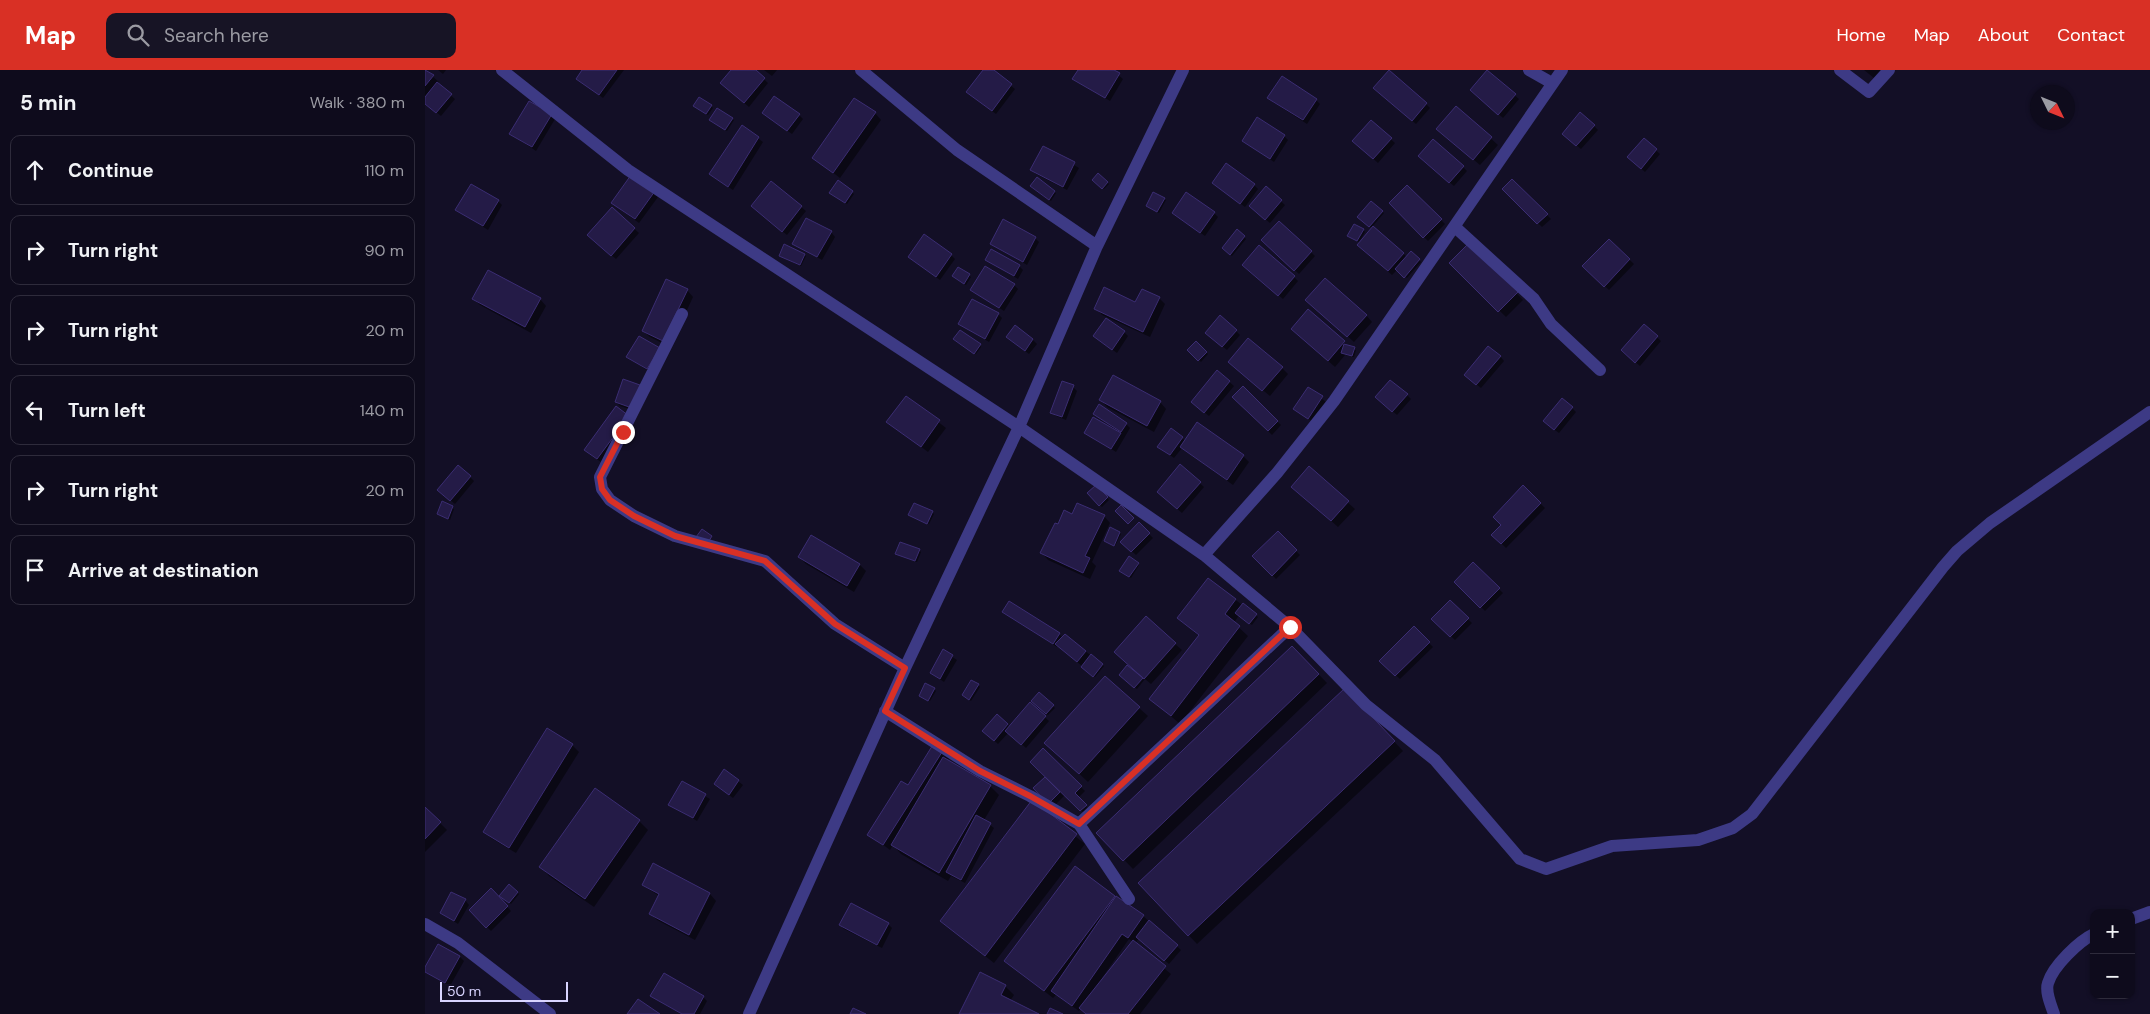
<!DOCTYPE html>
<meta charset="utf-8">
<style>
:root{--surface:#0e0b1c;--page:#171425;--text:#f1f3f6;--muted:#9b9ba3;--line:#2e2b3b;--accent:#d93025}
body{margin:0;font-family:"DM Sans",sans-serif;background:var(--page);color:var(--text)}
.controls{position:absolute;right:15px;bottom:15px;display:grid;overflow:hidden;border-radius:10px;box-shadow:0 1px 4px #0004}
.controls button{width:45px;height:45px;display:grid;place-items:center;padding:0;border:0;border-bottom:1px solid var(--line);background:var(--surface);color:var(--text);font:25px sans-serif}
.compass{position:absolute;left:1605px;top:15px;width:45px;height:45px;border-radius:50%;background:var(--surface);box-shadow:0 1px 4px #0004;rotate:133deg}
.scale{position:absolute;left:15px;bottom:12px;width:128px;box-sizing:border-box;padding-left:5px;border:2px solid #d9d4ff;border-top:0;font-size:14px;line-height:18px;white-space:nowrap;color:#d9d4ff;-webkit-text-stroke:4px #130f26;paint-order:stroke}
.stop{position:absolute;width:15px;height:15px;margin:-11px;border:4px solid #d93025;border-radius:50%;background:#fff}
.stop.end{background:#d93025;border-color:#fff;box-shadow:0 1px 5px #0008}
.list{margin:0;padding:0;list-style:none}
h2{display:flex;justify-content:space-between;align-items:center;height:65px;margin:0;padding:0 20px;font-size:21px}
h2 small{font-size:16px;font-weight:400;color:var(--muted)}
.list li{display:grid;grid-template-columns:32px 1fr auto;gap:15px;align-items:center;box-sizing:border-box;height:70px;margin:0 10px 10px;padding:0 10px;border:1px solid var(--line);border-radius:10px}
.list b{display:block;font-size:19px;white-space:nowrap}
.list em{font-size:16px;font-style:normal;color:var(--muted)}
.icon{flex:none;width:28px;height:28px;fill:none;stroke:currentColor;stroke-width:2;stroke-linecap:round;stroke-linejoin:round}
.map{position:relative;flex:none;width:1725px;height:944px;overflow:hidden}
header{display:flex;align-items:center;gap:30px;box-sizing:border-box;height:70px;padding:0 25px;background:var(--accent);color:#fff}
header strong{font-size:24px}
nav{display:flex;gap:28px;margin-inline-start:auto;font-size:18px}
.search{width:350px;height:45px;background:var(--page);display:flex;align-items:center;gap:12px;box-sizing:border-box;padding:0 18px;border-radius:10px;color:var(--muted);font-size:19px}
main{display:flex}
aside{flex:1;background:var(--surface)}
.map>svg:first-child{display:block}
.shadow{fill:#0007;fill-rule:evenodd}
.building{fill:#241b47;stroke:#3b2d73}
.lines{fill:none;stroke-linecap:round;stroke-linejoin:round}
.minor{stroke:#3d3a85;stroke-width:12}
.route{stroke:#d93025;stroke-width:6}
</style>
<header>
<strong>Map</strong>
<div class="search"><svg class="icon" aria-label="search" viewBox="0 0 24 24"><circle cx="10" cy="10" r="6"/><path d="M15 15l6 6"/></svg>Search here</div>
<nav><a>Home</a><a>Map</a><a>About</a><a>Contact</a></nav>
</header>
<main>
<aside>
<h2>5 min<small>Walk · 380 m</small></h2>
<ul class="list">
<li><svg class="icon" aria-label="ahead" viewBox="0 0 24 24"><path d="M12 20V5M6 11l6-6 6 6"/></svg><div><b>Continue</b></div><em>110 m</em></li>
<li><svg class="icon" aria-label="right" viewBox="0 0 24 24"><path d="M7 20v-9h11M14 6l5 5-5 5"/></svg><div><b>Turn right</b></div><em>90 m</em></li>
<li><svg class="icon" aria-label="right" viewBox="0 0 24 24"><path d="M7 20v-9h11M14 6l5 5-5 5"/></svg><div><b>Turn right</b></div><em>20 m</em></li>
<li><svg class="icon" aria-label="left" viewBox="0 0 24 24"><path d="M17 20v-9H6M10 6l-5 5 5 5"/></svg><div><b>Turn left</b></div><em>140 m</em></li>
<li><svg class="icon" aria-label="right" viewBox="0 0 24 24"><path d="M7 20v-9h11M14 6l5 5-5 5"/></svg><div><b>Turn right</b></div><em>20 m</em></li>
<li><svg class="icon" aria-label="arrive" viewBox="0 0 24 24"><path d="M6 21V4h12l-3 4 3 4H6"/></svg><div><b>Arrive at destination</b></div></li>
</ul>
</aside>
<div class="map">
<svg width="1725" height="944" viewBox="0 0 1725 944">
<rect width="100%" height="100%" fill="#130f26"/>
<path class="shadow" d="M0,0l14,12 -2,2 18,15 -14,17 -16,-13z
M13,0h8l-3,4z
M159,0h40l-21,28 -21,-16z
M308,0h21l14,13 -19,24 -23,-20z
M339,0h13l-5,6z
M559,0h7l24,19 -19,25 -24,-18z
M654,0h33l11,9 -13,22 -36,-22z
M1439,0h17l-7,8z
M1062,2l32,27 -16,19 -27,-24z
M954,22l47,12 4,4 -14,16z
M891,30l4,4 -13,20 -34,-22z
M286,36l2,2 -5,7 -12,-8z
M1031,37l42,38 -18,20 -36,-30z
M338,43l36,2 4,4 -11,15z
M450,43l6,7 -41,58 -26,-20z
M126,45l4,4 -19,32 -25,-17z
M307,49l2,1 -7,11 -15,-10z
M946,52l24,21 -17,20 -20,-18z
M1169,56l4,4 -17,19 -13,-11z
M317,57l21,15 -30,48 -18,-12z
M859,66l4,4 -14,22 -31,-22z
M1219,70l16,14 -15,18 -12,-11z
M619,77l35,21 -12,22 -31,-16 -4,-4z
M998,90l40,7 4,4 -13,15z
M673,105l11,9 -5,5 -10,-9z
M207,107l26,20 -19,26 -22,-16z
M1087,110l39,39 -9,8 -39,-38z
M413,112l16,12 -7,10 -14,-10z
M347,113l34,28 -19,24 -31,-25z
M788,113l41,2 4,4 -13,18z
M982,116l38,38 -17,17 -38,-38z
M608,118l21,4 2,1 -5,8z
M841,118l19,17 -15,18 -16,-13z
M739,129l2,1 -7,13 -10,-6z
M73,131l4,4 -14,25 -31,-20z
M946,133l13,10 -12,14 35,30 4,-4 10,9 -14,16 -10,-8 -5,5 -29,-26 10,-20 -14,-12z
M187,139l27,24 -23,26 -23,-20z
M748,143h41l4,4 -13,19z
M854,152l36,34 -16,18 -36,-34z
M938,160l2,2 -6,10 -8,-5z
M812,161l9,8 -14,17 -9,-8z
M406,162l4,5 -13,23 -28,-17z
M610,168l4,4 -12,23 -36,-22z
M1184,170l25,24 -25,26 -25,-24z
M1044,175l54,55 -17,17 -55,-54z
M379,185l2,1 -5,10 -19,-9z
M526,185l4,4 -15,21 -31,-23z
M561,189l33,7 4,4 -5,9z
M534,198l12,9 -5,8 -11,-7z
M823,199l46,8 4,4 -15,18z
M589,215l4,4 -14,22 -28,-18z
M262,220l6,7 -23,50 -20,-10 -7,-6z
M48,228l67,1 6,7 -15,27 -51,-28z
M734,228l6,6 -15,33 -48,-22 -6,-7 40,-5z
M889,236l52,9 6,7 -18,20z
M883,240l41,37 7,3 -2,7 -9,-2 -10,12 -36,-32z
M573,244l4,4 -13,24 -29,-18z
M1219,256l17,15 -21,25 -14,-12z
M811,261l4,4 -13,15 -16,-13z
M699,262l4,4 -11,17 -18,-13z
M608,270l4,4 -8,10 -17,-13z
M531,271l24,4 1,2 -5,7z
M771,273l12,11 -7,8 -12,-12z
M234,279l-8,24 -23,-16z
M1075,286l4,5 -23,27 -11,-9z
M811,298h46l6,6 -18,22z
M793,302l16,14 -25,30 -12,-10z
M199,311l12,30 -16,-5 -4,-4z
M648,317l4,4 -11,29 -10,-4 -4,-4z
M818,318l38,37 -9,10 -38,-38z
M884,319l17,13 -13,20 -18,-13z
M982,325l4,4 -14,16 -16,-14z
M481,327l40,31 -18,24 -40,-30z
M676,330l59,2 6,7 -12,23 -47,-25z
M1147,338l4,4 -17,21 -11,-8z
M203,347l-27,45 -12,-8z
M674,348l27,6 4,4 -14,24 -31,-20 25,-4 1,-2z
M757,368l3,3 58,15 6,6 -16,23 -51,-37 -8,10 -11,-8z
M756,396l23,21 -22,26 -19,-17z
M884,398l46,41 -17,18 -38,-34z
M45,407l4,4 -19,23 -12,-10z
M671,416l13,14 -7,7 -13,-14z
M1098,417l22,21 -39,40 -13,-13 10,-10z
M18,433l11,6 -4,11 -12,-6z
M507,442l2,2 -5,10 -19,-9z
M647,445l32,1 6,7 -18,39 4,4 -6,13 -42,-19 -6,-7 16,-27z
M714,454l14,14 -17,17 -14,-13z
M694,463l2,1 -6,12 -10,-5z
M853,463l22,22 -24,24 -22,-23z
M494,480l2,2 -4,10 -20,-8z
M374,487l61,8 6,6 -12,21 -48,-28z
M713,494l1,1 -8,13 -9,-6z
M1048,494l30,29 -18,18 -29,-29z
M783,509l50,38 -6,8 -13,-10 -5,8 14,13 -68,88 -29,-25 48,-63 -21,-18z
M1025,532l22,21 -17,17 -22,-21z
M579,542l55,22 4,4 2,-3 39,31 -9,11 -37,-31 -1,1z
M989,558l19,19 -33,32 -19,-18z
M750,574l7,6 -31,34 -6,-5 -8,10 -16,-14 21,4z
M867,577l35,36 -194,186 -35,-36z
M518,581l14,9 -13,22 -13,-9z
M553,615l2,2 -9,14 -6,-4z
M509,619l2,2 -6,10 -8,-4z
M614,624l16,14 -7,7 -15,-14z
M928,628l50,53 -206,193 -58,-61z
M605,634l19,17 -23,27 -17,-16 -11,12 -10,-9 9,-19 13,11z
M714,638l9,8 -60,66 -33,-31z
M122,660l25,15 7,7 -63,101 -25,-15 -7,-7z
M509,675l16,12 -3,4 43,25 9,9 -15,25 10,8 -29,55 -14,-7 -3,5 -47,-27 -8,-9 -3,5 -21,-16 39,-48z
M618,680l42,41 -7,7 12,12 -5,4 -20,-19 -12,12 -18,-19 12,-12z
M300,701l18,14 -10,13 -13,-10z
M257,713l28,16 -13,22 -27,-17z
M607,732l53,42 -91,119 -53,-42z
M0,738l22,22 -22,22z
M214,751l9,9 -54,77 -45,-31 -8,-9z
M229,795l56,29 6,7 -21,39 -38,-20 -7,-7 9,-17 -16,-11z
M84,816l10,8 -8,10 -10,-8z
M66,820l20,21 -20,20 -21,-21z
M689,827l29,19 38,34 -12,14 -30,-26 -4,6 36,30 -31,40h-53l-6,-6 -2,3 -23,-16 -3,3 -47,-37zM704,869l4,3 -29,37 -2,-1z
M40,830l4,5 -11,19 -17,-11z
M463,854l4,4 -10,20 -38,-19 -4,-4z
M35,887l4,4 -14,25 -25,-14v-2z
M580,916l9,9 -4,6 26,13h-76z
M227,926l51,1 4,4 -7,13h-19z"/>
<path class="building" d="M0,0l9,5 -9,11z
M157,0h35l-18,25 -23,-16z
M306,0h25l9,8 -21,25 -24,-20z
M558,0h11l18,14 -20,27 -26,-19z
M653,0h36l6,3 -15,25 -33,-19z
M964,0l38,33 -15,18 -39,-33z
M1062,0l29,24 -18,21 -28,-25z
M857,6l35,23 -14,21 -36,-22z
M12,12l15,12 -16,19 -11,-9v-7z
M349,26l26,18 -13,17 -25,-18z
M274,27l13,8 -6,9 -13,-8z
M429,28l22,14 -43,61 -21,-15z
M104,31l23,13 -20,33 -23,-13z
M1031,36l36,31 -19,23 -37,-31z
M292,38l16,10 -8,12 -16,-10z
M1155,42l15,13 -19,21 -14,-12z
M832,47l28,18 -15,24 -28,-18z
M946,50l21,18 -19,21 -21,-18z
M317,55l17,12 -31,50 -19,-13z
M1219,68l13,11 -16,20 -14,-12z
M1008,69l31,27 -15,17 -31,-27z
M618,76l32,16 -12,25 -33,-17z
M801,93l29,21 -15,20 -28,-21z
M673,103l10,9 -6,7 -10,-9z
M206,105l24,16 -20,28 -24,-16z
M612,107l18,14 -6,9 -19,-14z
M1087,109l36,35 -11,10 -35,-35z
M413,110l15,11 -8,12 -16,-10z
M346,111l31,25 -20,26 -31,-26z
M46,114l28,16 -16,26 -28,-16z
M982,115l35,34 -19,19 -34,-35z
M841,116l16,14 -17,20 -16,-14z
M728,122l12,6 -8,14 -11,-6z
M761,122l29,20 -15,21 -28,-20z
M946,131l12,10 -14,16 -12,-10z
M187,137l23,21 -24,28 -24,-21z
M381,148l26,13 -15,26 -25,-13z
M578,149l33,18 -13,25 -33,-18z
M854,151l33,30 -18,20 -33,-31z
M929,154l10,5 -7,12 -10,-5z
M948,156l31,27 -16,18 -31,-26z
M812,159l8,7 -15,19 -8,-7z
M499,164l28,20 -16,23 -28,-20z
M1184,169l21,20 -26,28 -22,-21z
M1044,173l49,49 -20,20 -49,-49z
M359,174l21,10 -5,11 -21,-9z
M834,175l36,31 -17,20 -36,-31z
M566,179l29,16 -6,11 -29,-16z
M986,181l9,8 -16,19 -9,-9z
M560,196l30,18 -16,24 -29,-18z
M533,197l12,7 -6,10 -12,-8z
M63,200l53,28 -16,29 -53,-28z
M900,208l42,37 -20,22 -42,-37z
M241,209l22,10 -25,52 -21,-10z
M679,217l31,15 7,-13 18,8 -17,35 -49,-23z
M547,229l27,14 -14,26 -27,-15z
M883,239l37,32 -17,20 -37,-32z
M795,245l17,15 -15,17 -17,-14z
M681,248l19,13 -13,19 -19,-14z
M1219,254l14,12 -23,27 -14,-13z
M590,255l18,14 -8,12 -19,-14z
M535,260l21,14 -7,10 -21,-15z
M214,266l21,12 -13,21 -21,-12z
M823,268l35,29 -21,24 -34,-29z
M771,271l11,11 -9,9 -11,-11z
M919,274l11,3 -3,9 -11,-3z
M1063,276l13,10 -25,29 -12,-10z
M792,300l13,11 -26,32 -13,-11z
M688,305l48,26 -14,25 -48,-26z
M198,309l17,6 -8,23 -17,-6z
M965,310l18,14 -16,18 -17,-15z
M637,311l12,4 -12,32 -12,-4z
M818,316l35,35 -10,10 -36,-34z
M883,317l15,9 -15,23 -15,-10z
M481,326l34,24 -19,27 -35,-25z
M1137,328l11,9 -19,23 -11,-9z
M674,334l28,19 -6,9 -28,-18z
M191,336l13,10 -32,43 -13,-9z
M668,347l28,16 -10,16 -27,-16z
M772,352l47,33 -17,25 -47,-33z
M746,358l12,9 -13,18 -13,-8z
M755,394l21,18 -24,27 -20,-17z
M33,395l13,11 -21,25 -13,-11z
M884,396l40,35 -18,20 -40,-34z
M671,415l12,12 -9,9 -12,-13z
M1098,415l18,18 -40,41 -10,-9 10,-10 -8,-8z
M17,431l11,5 -5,13 -11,-5z
M489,433l19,8 -6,13 -19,-9z
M652,433l28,12 -20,41 5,2 -7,15 -43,-20 15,-30 3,1 6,-14 8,4z
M696,435l13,13 -6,6 -13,-13z
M714,452l11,11 -19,19 -11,-10z
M685,457l10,5 -6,14 -10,-5z
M277,459l10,7 -5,8 -11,-7z
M853,461l19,19 -25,26 -20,-20z
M386,465l49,29 -13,22 -49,-29z
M475,472l20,7 -5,12 -20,-7z
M704,486l10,7 -10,14 -10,-6z
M1048,492l27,26 -20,20 -26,-26z
M783,508l28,21 -11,15 15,12 -69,90 -22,-17 50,-64 -22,-17z
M1025,530l19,18 -19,19 -19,-18z
M584,531l51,32 -7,11 -51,-32z
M818,533l14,11 -8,10 -14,-11z
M721,546l30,27 -32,36 -30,-27z
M989,556l16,16 -35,34 -16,-15z
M640,564l21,17 -9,11 -22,-18z
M867,576l27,28 -196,187 -27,-28z
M518,579l10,6 -13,24 -10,-6z
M666,584l12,10 -10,13 -12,-10z
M702,595l16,13 -9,10 -15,-13z
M680,606l35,31 -61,67 -35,-31z
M546,610l8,4 -10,16 -7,-5z
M500,613l10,5 -7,13 -9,-5z
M920,618l50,53 -207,195 -50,-53z
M614,622l15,13 -8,9 -15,-13z
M605,632l16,14 -25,29 -16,-14z
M572,644l11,10 -14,17 -12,-10z
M122,658l26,16 -64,104 -26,-16z
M509,673l10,6 -61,96 -16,-10 34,-54 7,4z
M618,678l39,38 -7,7 12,12 -7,6 -50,-49z
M518,687l48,28 -52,88 -48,-28z
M299,699l15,11 -10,15 -15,-11z
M620,707l15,15 -12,12 -15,-16z
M257,711l24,13 -13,24 -25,-13z
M170,718l45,32 -55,79 -46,-32z
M607,730l45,34 -92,122 -45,-35z
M0,737l16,15 -16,17z
M551,745l15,8 -30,57 -15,-8z
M228,793l57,30 -21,42 -40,-21 10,-20 -17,-9z
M650,796l40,30 -71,95 -40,-30z
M84,814l9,8 -9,11 -10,-7z
M66,818l17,18 -22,22 -17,-18z
M26,822l15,7 -12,22 -14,-8z
M691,826l28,19 -16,23 -6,-4 -50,72 -21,-15z
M426,833l38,20 -12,22 -38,-20z
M724,850l29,25 -14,16 -28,-24z
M708,870l33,26 -38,48h-42l-7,-6z
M13,874l22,12 -15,27 -20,-11v-5z
M555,902l26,13 -5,10 38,19h-80z
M239,903l40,23 -10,18h-12l-32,-18z
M213,929l22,15h-33z
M428,938l13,6h-16z
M625,938l13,6h-16z"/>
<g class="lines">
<path class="minor" d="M77,0l126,100 391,257 185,128 86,72 76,78 69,55 85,99 26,10 66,-23 86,-6 35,-12 19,-14 191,-247 14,-16 33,-28 160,-111
M436,0l96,80 140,96
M1104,0l23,13
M1415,0l29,22 20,-22
M1030,157l79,72 17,25 49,46
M257,244l-82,163 2,12 8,11 24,16 41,20 90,25 70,63 70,44
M779,485l73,-82 57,-72 228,-331
M460,641l95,60 50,25 49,28 50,75
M654,754l211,-197
M1706,849l19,-7
M0,854l33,19 92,71
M324,944l156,-346 114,-241 78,-181 86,-176
M1629,944c-3,-9 -9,-22 -6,-31 5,-17 31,-42 46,-49"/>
</g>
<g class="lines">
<path class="route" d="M198,362l-23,45 2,12 8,11 24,16 41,20 90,25 70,63 70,44 -20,43 95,60 50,25 49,28 211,-197"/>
</g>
</svg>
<div class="controls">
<button>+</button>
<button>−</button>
</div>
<svg class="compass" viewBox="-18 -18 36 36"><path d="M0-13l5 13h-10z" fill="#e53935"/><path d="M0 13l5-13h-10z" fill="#9b9ba3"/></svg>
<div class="scale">50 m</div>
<div class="stop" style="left:865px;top:557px"></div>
<div class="stop end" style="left:198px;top:362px"></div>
</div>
</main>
